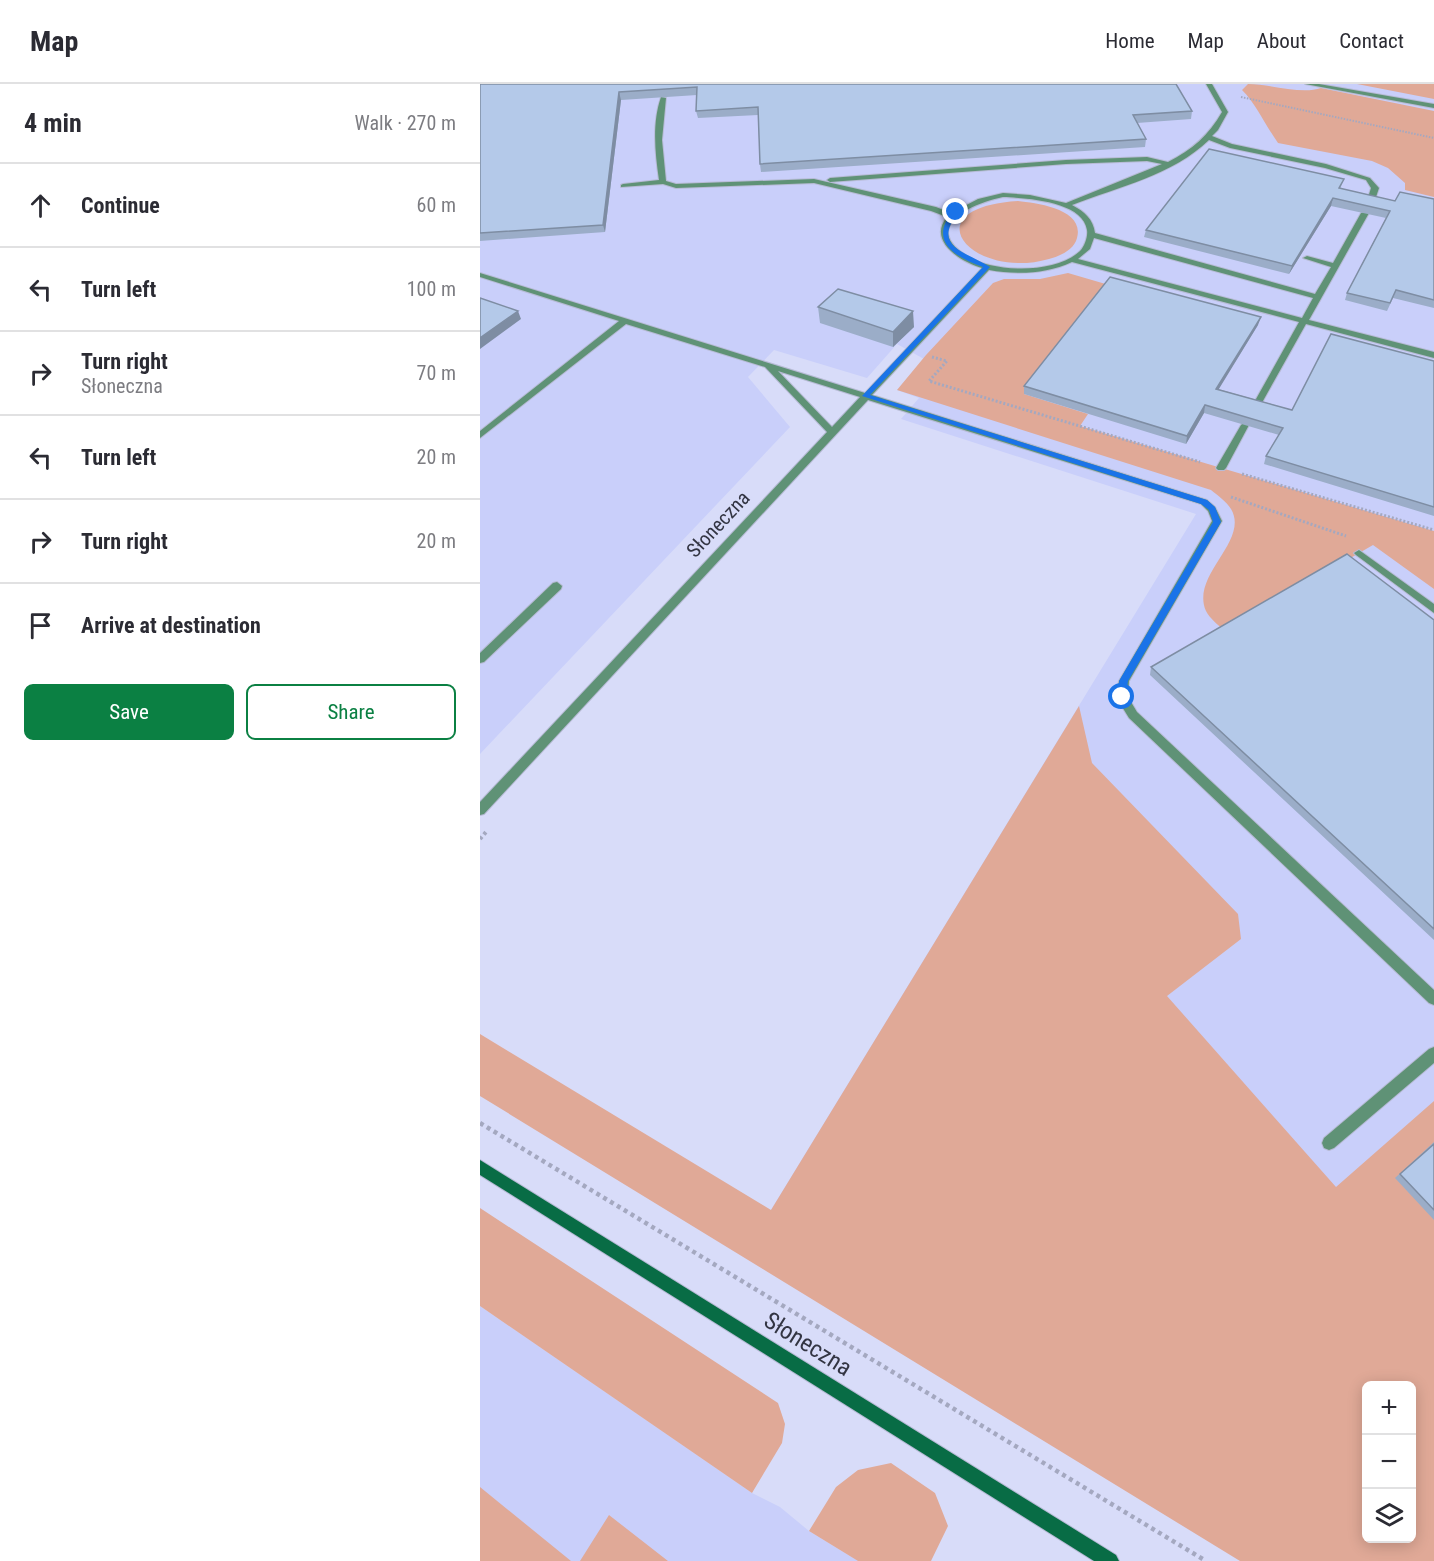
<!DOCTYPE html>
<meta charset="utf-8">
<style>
:root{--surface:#fff;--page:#f7f7f7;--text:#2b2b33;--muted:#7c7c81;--line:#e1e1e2;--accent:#0b8043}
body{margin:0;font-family:"Roboto Condensed",sans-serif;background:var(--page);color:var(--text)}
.controls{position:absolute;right:18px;bottom:18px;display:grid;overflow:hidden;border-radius:9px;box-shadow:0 3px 15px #0003}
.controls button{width:54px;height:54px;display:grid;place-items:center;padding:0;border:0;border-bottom:2px solid var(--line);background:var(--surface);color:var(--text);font:30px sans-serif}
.stop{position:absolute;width:18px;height:18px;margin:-14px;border:4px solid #1a73e8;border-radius:50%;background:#fff}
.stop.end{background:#1a73e8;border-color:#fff;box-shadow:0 2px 6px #0008}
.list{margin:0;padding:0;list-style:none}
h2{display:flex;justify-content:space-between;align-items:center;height:78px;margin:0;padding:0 24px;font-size:26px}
h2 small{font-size:20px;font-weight:400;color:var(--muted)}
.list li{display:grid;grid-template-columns:39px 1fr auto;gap:18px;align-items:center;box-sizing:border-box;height:84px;padding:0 24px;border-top:2px solid var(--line)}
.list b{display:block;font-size:22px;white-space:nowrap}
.list p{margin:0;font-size:20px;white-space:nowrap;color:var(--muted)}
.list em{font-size:20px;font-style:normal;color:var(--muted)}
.actions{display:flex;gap:12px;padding:18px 24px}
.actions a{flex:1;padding:14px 0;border:2px solid var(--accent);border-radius:9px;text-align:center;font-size:21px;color:var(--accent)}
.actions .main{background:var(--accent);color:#fff}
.icon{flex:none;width:33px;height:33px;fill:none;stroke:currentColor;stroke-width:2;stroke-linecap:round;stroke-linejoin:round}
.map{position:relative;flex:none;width:954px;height:1477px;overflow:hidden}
header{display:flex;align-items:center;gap:36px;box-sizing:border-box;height:84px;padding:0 30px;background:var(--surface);border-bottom:2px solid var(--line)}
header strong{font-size:28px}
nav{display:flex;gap:33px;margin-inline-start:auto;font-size:21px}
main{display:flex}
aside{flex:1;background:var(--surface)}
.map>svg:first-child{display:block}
.built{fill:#c9cffa;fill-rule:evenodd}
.green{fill:#e0a997;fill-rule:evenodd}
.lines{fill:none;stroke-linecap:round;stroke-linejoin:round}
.lane-casing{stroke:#b7bbd5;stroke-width:2}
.secondary-casing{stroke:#b7bbd5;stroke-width:2}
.path-far3{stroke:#a4a8c0;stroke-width:2;stroke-dasharray:1.5 1.5;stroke-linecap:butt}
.path-far2{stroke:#a4a8c0;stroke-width:3;stroke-dasharray:2 2;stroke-linecap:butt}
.path-far1{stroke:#a4a8c0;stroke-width:4;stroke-dasharray:3 3;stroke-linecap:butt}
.path{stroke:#a4a8c0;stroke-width:4.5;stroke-dasharray:4 4;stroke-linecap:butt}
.lane{fill:#5f9276;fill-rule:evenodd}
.secondary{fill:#086c45;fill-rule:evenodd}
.wall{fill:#9badc8}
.shaded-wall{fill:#7e8da3}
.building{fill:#b4c9e9;stroke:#7e8da3;stroke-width:1.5}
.route{fill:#1a73e8}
.labels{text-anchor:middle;stroke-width:6;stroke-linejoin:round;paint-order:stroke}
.street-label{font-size:20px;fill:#333543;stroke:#d8dcf9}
.near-street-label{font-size:24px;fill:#333543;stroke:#d8dcf9}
</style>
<header>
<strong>Map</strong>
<nav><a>Home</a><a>Map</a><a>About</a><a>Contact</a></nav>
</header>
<main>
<aside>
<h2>4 min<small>Walk · 270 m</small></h2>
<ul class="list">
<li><svg class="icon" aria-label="ahead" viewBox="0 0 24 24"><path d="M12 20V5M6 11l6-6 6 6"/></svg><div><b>Continue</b></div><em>60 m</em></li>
<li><svg class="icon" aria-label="left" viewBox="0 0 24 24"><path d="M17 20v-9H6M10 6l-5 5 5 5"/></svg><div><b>Turn left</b></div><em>100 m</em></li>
<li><svg class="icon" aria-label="right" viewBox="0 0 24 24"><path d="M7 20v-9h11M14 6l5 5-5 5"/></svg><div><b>Turn right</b><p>Słoneczna</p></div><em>70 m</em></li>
<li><svg class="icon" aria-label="left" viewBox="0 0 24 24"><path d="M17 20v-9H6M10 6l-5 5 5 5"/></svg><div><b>Turn left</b></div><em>20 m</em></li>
<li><svg class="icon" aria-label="right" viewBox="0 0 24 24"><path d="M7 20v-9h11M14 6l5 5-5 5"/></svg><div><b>Turn right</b></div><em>20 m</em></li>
<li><svg class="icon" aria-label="arrive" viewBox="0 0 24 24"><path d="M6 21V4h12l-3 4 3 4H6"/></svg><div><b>Arrive at destination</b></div></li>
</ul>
<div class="actions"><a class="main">Save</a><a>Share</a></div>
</aside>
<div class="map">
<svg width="954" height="1477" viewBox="0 0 954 1477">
<rect width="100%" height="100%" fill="#d8dcf9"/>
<path class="built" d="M0,0h954v1477h-57l-606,-351 425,-696 -295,-95 18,-21 -22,-8 27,-31 -27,-15 -30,34 -93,-28 -26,27 42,50 -310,327zM886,1302h46v152h-46z
M0,1222l272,187 28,14 29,24 49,30h-378z"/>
<path class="green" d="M768,0c23,0 53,11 73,4l113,23v86l-29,-7v-7l-17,-15 -16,-7 -94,-18c-13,-18 -21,-38 -36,-53z
M877,0h77v15z
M538,117c19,2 67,8 59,37 -3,12 -17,18 -28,21 -77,22 -140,-51 -31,-58z
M588,189l41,12 -85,109 64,20 -8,12 354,105v58l-61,-44 -149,86c-5,-6 -15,-13 -18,-20 -16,-36 44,-70 25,-102 -4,-7 -14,-14 -20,-19l-314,-100 29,-35 67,-72 11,-4h36z
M599,622l13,57 146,151 3,25 -74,57 169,191 98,-86v460h-194l-760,-465v-62l291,176zM886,1302h46v152h-46z
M0,1124l298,195 7,21 -3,19 -30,50 -272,-187z
M411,1379l44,30 13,33 -17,35h-73l-49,-30 27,-44 22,-17z
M0,1403l91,74h-91z
M129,1431l59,46h-88z"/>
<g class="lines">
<g class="lane-casing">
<path id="lane" d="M726,0h6l16,28 -10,18 -6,6 20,8 94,20 44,14 9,10 -6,18 -7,-2 5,-16 -5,-8 -41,-12 -95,-20 -21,-8c-36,35 -91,47 -137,65 13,7 21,14 23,28l220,61 16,-27 -28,-9 4,-2 26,7 28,-50 7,-2 1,2 -60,107 125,32v6l-128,-34 -47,84 -4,3 -3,-1 -1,-2 48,-86 -227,-60c-26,12 -55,13 -83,8l-117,125 335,105 8,7 7,14 -93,160 -1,16 9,15 297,278v15l-5,-2 -300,-285 -13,-21 3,-16 93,-160 -4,-10 -7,-7 -333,-104 -384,414 -4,1v-13l347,-370 -62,-65 -139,-43 -146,114v-7l139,-110 -139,-44v-4l385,120 117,-125c-21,-6 -55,-27 -35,-51l-16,-6 -117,-28 -138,5 -13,-4 -42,3v-2l2,-1 36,-4c-4,-27 -7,-57 2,-83l5,1 -4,42 4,41 10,3 138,-5 122,28 15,6 27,-14 25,-6 27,2 36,8 96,-39 -15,-3 -81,3 -236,18 -3,-2 3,-2 236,-18 81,-3 21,5c24,-12 41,-27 54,-50zM523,113c22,1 80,4 84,33 1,6 -2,16 -7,21 -24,23 -86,22 -113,5 -48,-30 7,-53 36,-59zM614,154l219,60 -11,20 -224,-59 12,-10zM298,287l82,26 -28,30z
M825,0h14l115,20v4z
M765,338l4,3 -23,43 -2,2h-6l-2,-2 25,-43z
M879,466l75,54v9l-78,-58 -2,-2z
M77,498l5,4 -1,3 -77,73 -4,1v-10l73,-70z
M954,963v16l-100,85 -5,2 -5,-2 -2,-5 2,-5 105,-89z"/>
</g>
<g class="secondary-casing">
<path id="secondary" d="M0,1076l636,395 3,6h-25l-614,-386z"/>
</g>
<path class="path-far3" d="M761,13l193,41"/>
<path class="path-far2" d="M452,273l15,4 -18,20 271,81
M762,390l192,56
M751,413l115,39"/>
<path class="path-far1" d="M0,755l6,-7"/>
<path class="path" d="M0,1039l726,438"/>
<use href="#lane" class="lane"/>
<use href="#secondary" class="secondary"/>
</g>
<path class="wall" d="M0,0h696l16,27 -1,8 -54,4 9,16 -1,8 -384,25 -1,-8 -2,-49 -60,3 -2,-7 1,-16 -76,5 -16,132 -125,9z
M864,95l-4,10 55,12 39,-2v109l-41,-10 -6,13 -42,-11 2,-7 39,-75 -55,-12 -42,68 -145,-37 2,-7z
M338,223l96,20 -21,20 -73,-24z
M778,241l-40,64 74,21 142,-49v155l-170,-52 2,-8 13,-21 -75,-22 -18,31 -162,-50v-8z
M954,536v320l-284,-265 1,-8z
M954,1058v78l-39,-42z"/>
<path class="shaded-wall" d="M139,8l2,8 -16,132 -2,-7z
M853,114l-2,8 -42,68 3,-8z
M38,227l3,8 -41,30v-11z
M433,227l1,16 -21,20v-15z
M781,233l-3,8 -44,72 2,-8z
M725,321l-1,8 -18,31 1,-8z"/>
<path class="building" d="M0,0h696l16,27 -59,4 13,24 -386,25 -2,-57 -62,4 1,-24 -78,5 -16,133 -123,8z
M729,65l135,30 -5,9 56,13 5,-9 34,7v101l-38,-10 -6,13 -43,-10 43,-82 -57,-13 -41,68 -146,-36z
M630,193l151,40 -45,72 76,21 39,-76 103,27v146l-168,-51 17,-28 -78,-23 -18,31 -163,-50z
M358,205l75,22 -20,21 -75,-25z
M0,214l38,13 -38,27z
M867,470l87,66v309l-283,-262z
M954,1060v66l-34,-36z"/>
<path class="route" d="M474,126l5,2c-29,35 8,40 31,55l-120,128 337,105 8,7 6,15 -93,159 -3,19h-6v-19l94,-159 -4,-12 -8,-6 -339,-108 121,-129c-28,-10 -56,-26 -29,-57z"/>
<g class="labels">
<g class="street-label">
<text transform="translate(238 440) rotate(-47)" y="7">Słoneczna</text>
</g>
<g class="near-street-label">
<text transform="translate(328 1260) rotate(32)" y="8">Słoneczna</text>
</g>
</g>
</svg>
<div class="controls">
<button>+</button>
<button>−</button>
<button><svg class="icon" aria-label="layers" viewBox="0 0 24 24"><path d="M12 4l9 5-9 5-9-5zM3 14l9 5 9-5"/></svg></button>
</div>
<div class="stop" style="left:642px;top:613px"></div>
<div class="stop end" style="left:476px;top:128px"></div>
</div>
</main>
